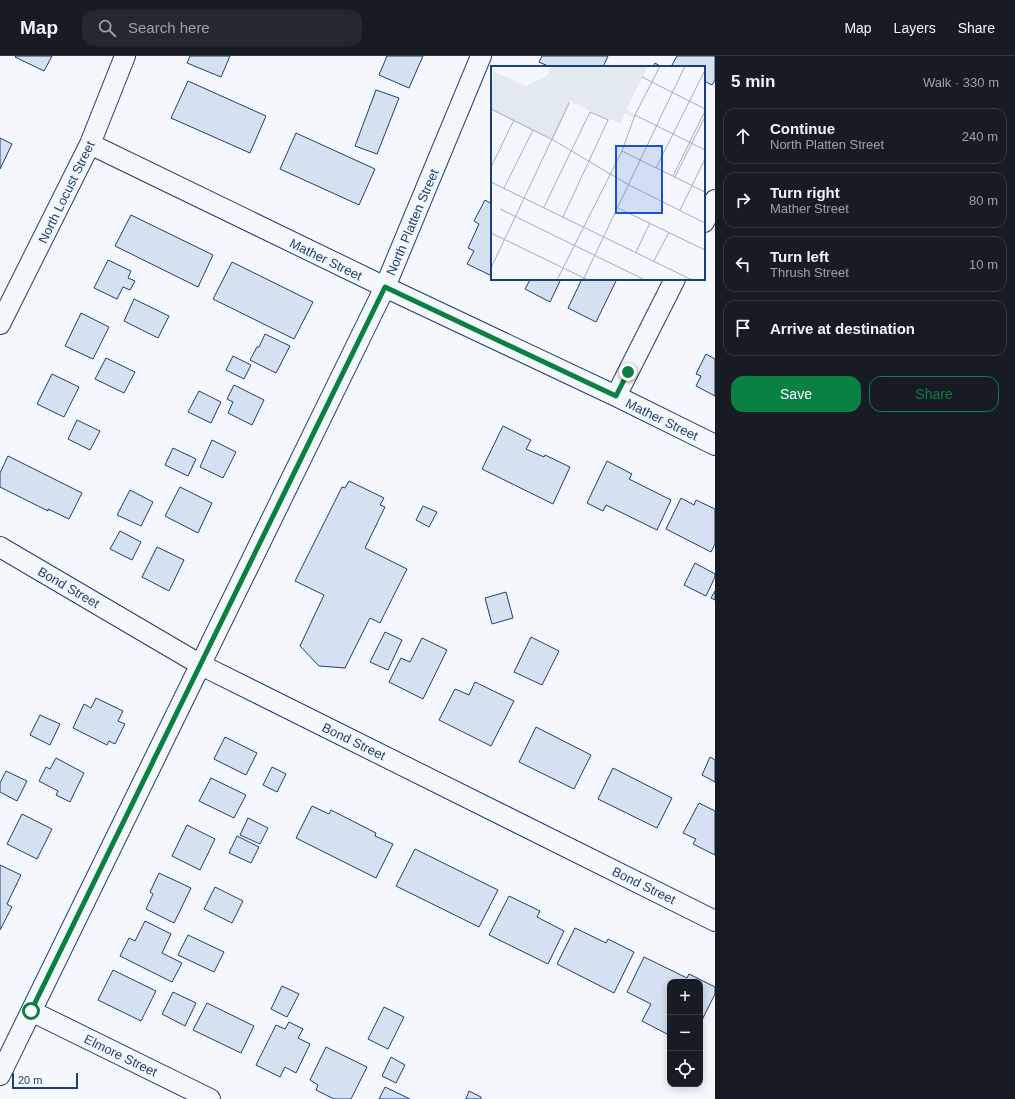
<!DOCTYPE html>
<meta charset="utf-8">
<style>
:root{--surface:#171b24;--page:#242831;--text:#f1f3f6;--muted:#9ea1a6;--line:#363941;--accent:#0b8043}
body{margin:0;font-family:Arial,sans-serif;background:var(--page);color:var(--text)}
.controls{position:absolute;right:12px;bottom:12px;display:grid;overflow:hidden;border-radius:8px;box-shadow:0 2px 10px #0003}
.controls button{width:36px;height:36px;display:grid;place-items:center;padding:0;border:0;border-bottom:1px solid var(--line);background:var(--surface);color:var(--text);font:20px sans-serif}
.scale{position:absolute;left:12px;bottom:10px;width:66px;box-sizing:border-box;padding-left:4px;border:2px solid #1d3f73;border-top:0;font-size:11px;line-height:14px;white-space:nowrap;color:#1d3f73;-webkit-text-stroke:3px #f4f7fb;paint-order:stroke}
.stop{position:absolute;width:12px;height:12px;margin:-9px;border:3px solid #0b8043;border-radius:50%;background:#fff}
.stop.end{background:#0b8043;border-color:#fff;box-shadow:0 1px 4px #0008}
.list{margin:0;padding:0;list-style:none}
h2{display:flex;justify-content:space-between;align-items:center;height:52px;margin:0;padding:0 16px;font-size:17px}
h2 small{font-size:13px;font-weight:400;color:var(--muted)}
.list li{display:grid;grid-template-columns:26px 1fr auto;gap:12px;align-items:center;box-sizing:border-box;height:56px;margin:0 8px 8px;padding:0 8px;border:1px solid var(--line);border-radius:12px}
.list b{display:block;font-size:15px;white-space:nowrap}
.list p{margin:0;font-size:13px;white-space:nowrap;color:var(--muted)}
.list em{font-size:13px;font-style:normal;color:var(--muted)}
.actions{display:flex;gap:8px;padding:12px 16px}
.actions a{flex:1;padding:9px 0;border:1px solid var(--accent);border-radius:12px;text-align:center;font-size:14px;color:var(--accent)}
.actions .main{background:var(--accent);color:#fff}
.icon{flex:none;width:22px;height:22px;fill:none;stroke:currentColor;stroke-width:2;stroke-linecap:round;stroke-linejoin:round}
.map{position:relative;flex:none;width:715px;height:1043px;overflow:hidden}
header{display:flex;align-items:center;gap:24px;box-sizing:border-box;height:56px;padding:0 20px;background:var(--surface);border-bottom:1px solid var(--line)}
header strong{font-size:19px}
nav{display:flex;gap:22px;margin-inline-start:auto;font-size:14px}
.search{width:280px;height:36px;background:var(--page);display:flex;align-items:center;gap:10px;box-sizing:border-box;padding:0 14px;border-radius:12px;color:var(--muted);font-size:15px}
main{display:flex}
aside{flex:1;background:var(--surface)}
.map>svg:first-child{display:block}
.building{fill:#d5e0f0;stroke:#1d3f73}
.lines{fill:none;stroke-linecap:round;stroke-linejoin:round}
.street-casing{stroke:#1d3f73;stroke-width:22}
.street{stroke:#f4f7fb;stroke-width:20}
.route{stroke:#0b8043;stroke-width:5}
.labels{text-anchor:middle;stroke-width:3;stroke-linejoin:round;paint-order:stroke}
.street-label{font-size:13px;fill:#1d3f73;stroke:#f4f7fb}
.inset-road{fill:none;stroke:#9eadc5;stroke-width:1}
.view{fill:#1d4ed8;fill-opacity:0.15;stroke:#1d4ed8;stroke-width:2}
.inset-edge{fill:none;stroke:#1d3f73;stroke-width:2}
</style>
<header>
<strong>Map</strong>
<div class="search"><svg class="icon" aria-label="search" viewBox="0 0 24 24"><circle cx="10" cy="10" r="6"/><path d="M15 15l6 6"/></svg>Search here</div>
<nav><a>Map</a><a>Layers</a><a>Share</a></nav>
</header>
<main>
<div class="map">
<svg width="715" height="1043" viewBox="0 0 715 1043">
<rect width="100%" height="100%" fill="#f4f7fb"/>
<path class="building" d="M16,0h36l-8,15 -29,-14z
M190,0h40l-9,21 -34,-14z
M387,0h36l-14,32 -30,-13z
M542,0h66l-5,11h-53l-11,-5z
M677,0h38v24l-3,5 -8,-4v-14h-28l-4,-2z
M655,7l7,4h-9z
M188,25l78,35 -16,37 -79,-35z
M376,34l23,8 -22,56 -22,-8z
M296,77l79,36 -16,36 -79,-36z
M0,82l12,6 -12,25z
M485,144l7,4v72l-25,-12 7,-13 -6,-3 11,-24 -5,-3z
M131,159l82,40 -15,32 -83,-41z
M108,204l23,11 -3,7 7,3 -5,9 -7,-3 -6,12 -23,-11z
M232,206l81,40 -19,37 -81,-40z
M528,223h33l-11,23 -25,-13 5,-9z
M582,223h35l-21,43 -28,-14z
M134,243l35,17 -11,22 -34,-17z
M81,257l28,14 -16,32 -28,-13z
M265,278l25,12 -14,27 -26,-13 7,-13h2z
M706,298l9,5v37l-19,-10 5,-10 -5,-2z
M233,300l18,9 -7,14 -18,-9z
M106,302l29,14 -11,21 -29,-14z
M52,318l27,13 -15,30 -27,-13z
M234,329l30,15 -12,25 -24,-12 5,-11 -6,-3z
M199,335l22,11 -10,21 -23,-11z
M77,364l23,11 -10,19 -22,-11z
M503,370l28,14 -5,9 18,8 1,-2 25,12 -17,37 -71,-35z
M212,384l24,12 -13,26 -23,-11z
M173,392l23,11 -8,17 -23,-11z
M8,400l74,37 -13,26 -21,-10v2l-48,-24v-14z
M607,405l25,13 -3,5 42,21 -14,30 -51,-25 -3,6 -16,-8z
M349,425l35,17 -4,7 5,2 -20,41 42,21 -27,54 -10,-5 -25,50 -26,-2 -19,-20 24,-51 -29,-14 47,-94 3,1z
M180,431l32,16 -14,30 -33,-17z
M130,434l23,12 -12,24 -24,-11z
M681,442l13,7 2,-5 19,9v35l-4,8 -45,-23z
M423,450l14,6 -8,15 -13,-7z
M120,475l21,11 -9,18 -22,-11z
M157,491l27,13 -15,31 -27,-14z
M695,507l20,11v3l-9,19 -22,-11z
M715,535v9l-4,-2z
M506,536l7,26 -21,6 -7,-26z
M385,576l17,8 -14,30 -18,-8z
M531,581l28,14 -17,34 -28,-13z
M422,582l25,12 -24,49 -34,-17 12,-24 9,4z
M475,626l39,19 -23,45 -52,-26 16,-31 14,6z
M96,642l27,13 -5,10 7,3 -10,20 -6,-3 -2,4 -34,-17 11,-24 7,4z
M40,659l20,9 -10,21 -20,-10z
M536,671l55,28 -17,34 -55,-27z
M225,681l32,16 -11,22 -32,-16z
M710,701l5,3v22l-13,-7z
M56,702l28,15 -14,29 -14,-7 2,-4 -19,-10 7,-14 4,2z
M272,711l14,7 -9,18 -14,-7z
M613,712l59,30 -15,30 -59,-29z
M6,715l21,10 -10,20 -17,-9v-9z
M211,722l35,17 -12,23 -35,-17z
M699,747l16,8v44l-22,-11 3,-5 -13,-6z
M312,750l17,8 2,-4 45,23 -1,3 18,8 -17,34 -80,-40z
M22,758l30,15 -15,30 -30,-15z
M248,762l20,10 -8,16 -20,-9z
M187,769l28,14 -15,31 -28,-14z
M237,780l22,11 -8,16 -22,-10z
M415,793l83,41 -19,37 -83,-41z
M0,809l21,10 -14,29 5,3 -12,23z
M159,817l32,15 -17,35 -28,-14 7,-15 -3,-2z
M215,831l28,14 -11,22 -28,-14z
M509,840l31,15 -3,6 27,14 -16,33 -59,-29z
M145,865l26,13 -9,19 20,10 -10,19 -52,-26 9,-18 6,3z
M575,872l31,15 2,-4 26,13 -20,41 -57,-29z
M188,879l36,17 -10,20 -36,-17z
M644,901l43,21 2,-4 26,13v7l-15,30v-42h-30v46l-3,6 -25,-13 9,-17 -24,-12z
M113,914l43,21 -15,30 -43,-21z
M282,930l17,8 -12,23 -16,-8z
M173,936l23,11 -11,23 -23,-12z
M207,947l47,23 -13,27 -48,-23z
M384,951l20,10 -16,32 -20,-10z
M289,966l14,7 -5,9 12,6 -14,29 -11,-6 -5,10 -24,-12 20,-40 9,4z
M326,991l41,20 -16,32h-17l-18,-9 2,-5 -8,-5z
M391,1001l14,8 -9,18 -14,-7z
M385,1031l25,12h-31z
M469,1035l12,6v2h-15z"/>
<g class="lines">
<g class="street-casing">
<path id="street" d="M90,88l295,143 231,109 99,49
M704,166l11,-22
M0,268l90,-180 35,-88
M616,340l59,-117
M0,491l201,118 514,256
M31,955l179,88
M0,1019l385,-788 96,-231"/>
</g>
<use href="#street" class="street"/>
</g>
<g class="lines">
<path class="route" d="M31,955l354,-724 231,109 12,-24"/>
</g>
<g class="labels">
<g class="street-label">
<text transform="translate(66 136) rotate(-64)" y="5">North Locust Street</text>
<text transform="translate(412 166) rotate(-67)" y="5">North Platten Street</text>
<text transform="translate(326 203) rotate(26)" y="5">Mather Street</text>
<text transform="translate(662 363) rotate(26)" y="5">Mather Street</text>
<text transform="translate(69 531) rotate(30)" y="5">Bond Street</text>
<text transform="translate(354 685) rotate(26)" y="5">Bond Street</text>
<text transform="translate(644 829) rotate(26)" y="5">Bond Street</text>
<text transform="translate(121 999) rotate(26)" y="5">Elmore Street</text>
</g>
</g>
<g transform="translate(491 10)">
<rect width="214" height="214" fill="#f4f7fb"/>
<path d="M61,0h96l-22,44 10,5 -2,3 -9,-5 -5,10 -8,-4 -3,2 -30,-16 -6,-1 -1,-5 -19,41 -62,-31 2,-38 33,15 21,-10z" fill="#e3e9f0"/>
<path class="inset-road" d="M151,11l63,32M0,43l62,31 76,45 76,38M144,49l70,35M131,85l83,41M0,101l23,-47M165,102l49,-98M182,110l32,-65M184,111l30,-60M0,116l201,98M13,122l29,-58M53,141l46,-95 18,8 -45,97M127,142l87,42M9,143l145,71M189,144l25,-51M0,167l97,47M145,186l14,-29M163,195l15,-29M0,202l78,-165M66,214l65,-129 13,-36 25,-49M92,214l102,-214"/>
<path class="view" d="M125,80h46v67h-46z"/>
<rect width="214" height="214" class="inset-edge"/>
</g>
</svg>
<div class="controls">
<button>+</button>
<button>−</button>
<button><svg class="icon" aria-label="locate" viewBox="0 0 24 24"><circle cx="12" cy="12" r="6"/><path d="M12 2v4M12 18v4M2 12h4M18 12h4"/></svg></button>
</div>
<div class="scale">20 m</div>
<div class="stop" style="left:31px;top:955px"></div>
<div class="stop end" style="left:628px;top:316px"></div>
</div>
<aside>
<h2>5 min<small>Walk · 330 m</small></h2>
<ul class="list">
<li><svg class="icon" aria-label="ahead" viewBox="0 0 24 24"><path d="M12 20V5M6 11l6-6 6 6"/></svg><div><b>Continue</b><p>North Platten Street</p></div><em>240 m</em></li>
<li><svg class="icon" aria-label="right" viewBox="0 0 24 24"><path d="M7 20v-9h11M14 6l5 5-5 5"/></svg><div><b>Turn right</b><p>Mather Street</p></div><em>80 m</em></li>
<li><svg class="icon" aria-label="left" viewBox="0 0 24 24"><path d="M17 20v-9H6M10 6l-5 5 5 5"/></svg><div><b>Turn left</b><p>Thrush Street</p></div><em>10 m</em></li>
<li><svg class="icon" aria-label="arrive" viewBox="0 0 24 24"><path d="M6 21V4h12l-3 4 3 4H6"/></svg><div><b>Arrive at destination</b></div></li>
</ul>
<div class="actions"><a class="main">Save</a><a>Share</a></div>
</aside>
</main>
